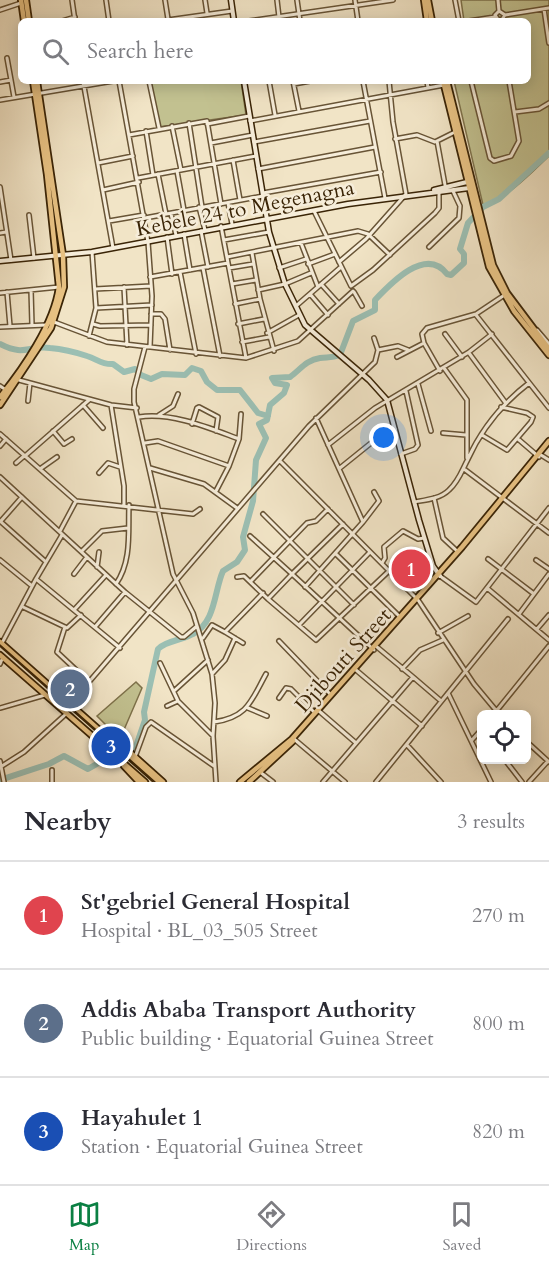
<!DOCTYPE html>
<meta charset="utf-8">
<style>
:root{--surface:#fff;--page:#f7f7f7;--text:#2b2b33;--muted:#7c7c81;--line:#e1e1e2;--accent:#0b8043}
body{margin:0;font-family:Cardo,serif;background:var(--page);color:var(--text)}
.controls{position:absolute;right:18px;bottom:18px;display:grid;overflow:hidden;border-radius:9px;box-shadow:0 3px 15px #0003}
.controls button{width:54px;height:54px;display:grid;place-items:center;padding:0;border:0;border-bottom:2px solid var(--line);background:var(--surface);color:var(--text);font:30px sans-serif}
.you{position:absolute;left:384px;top:438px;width:21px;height:21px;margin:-15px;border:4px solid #fff;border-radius:50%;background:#1a73e8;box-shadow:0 0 0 9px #1a73e833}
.badge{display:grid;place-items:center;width:39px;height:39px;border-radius:50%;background:var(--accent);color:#fff;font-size:20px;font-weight:700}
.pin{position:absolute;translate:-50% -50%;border:3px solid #fff;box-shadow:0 2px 6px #0006}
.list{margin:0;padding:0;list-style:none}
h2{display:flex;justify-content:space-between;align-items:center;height:78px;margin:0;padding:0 24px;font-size:26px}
h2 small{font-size:20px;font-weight:400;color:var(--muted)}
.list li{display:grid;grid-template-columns:39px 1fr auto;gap:18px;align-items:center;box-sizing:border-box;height:108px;padding:0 24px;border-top:2px solid var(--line)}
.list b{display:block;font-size:22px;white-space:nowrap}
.list p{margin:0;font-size:20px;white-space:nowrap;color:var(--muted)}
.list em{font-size:20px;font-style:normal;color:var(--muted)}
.icon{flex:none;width:33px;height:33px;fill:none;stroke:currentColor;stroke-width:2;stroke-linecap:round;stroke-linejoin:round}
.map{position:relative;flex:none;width:549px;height:782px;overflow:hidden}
.search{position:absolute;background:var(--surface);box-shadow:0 3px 15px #0003;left:18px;right:18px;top:18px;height:66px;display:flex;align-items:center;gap:15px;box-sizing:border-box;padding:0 21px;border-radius:9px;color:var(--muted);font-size:22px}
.sheet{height:402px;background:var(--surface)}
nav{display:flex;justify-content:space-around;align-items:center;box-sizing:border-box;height:84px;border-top:2px solid var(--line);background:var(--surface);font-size:16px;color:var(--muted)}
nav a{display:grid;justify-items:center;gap:3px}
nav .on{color:var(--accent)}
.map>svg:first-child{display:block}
.green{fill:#c2c190;stroke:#7e724b;stroke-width:1.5}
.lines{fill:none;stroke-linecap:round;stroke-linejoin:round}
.river{stroke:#9bbfb3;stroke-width:6}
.street-casing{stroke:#685436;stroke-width:6}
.secondary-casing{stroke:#3a2406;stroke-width:7}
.primary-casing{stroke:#3a2406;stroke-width:8}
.street{stroke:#f6edda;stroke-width:3}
.secondary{stroke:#f6edda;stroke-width:4}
.primary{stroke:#e8c283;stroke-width:4.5}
.tram{stroke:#3a2406;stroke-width:1.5}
.labels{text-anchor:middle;stroke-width:5;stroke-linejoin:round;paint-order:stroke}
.street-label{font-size:21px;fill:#3a2406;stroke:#f6edda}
</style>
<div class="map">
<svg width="549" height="782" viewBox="0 0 549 782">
<rect width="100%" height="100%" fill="#f1e4c6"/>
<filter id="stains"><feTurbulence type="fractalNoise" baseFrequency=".00333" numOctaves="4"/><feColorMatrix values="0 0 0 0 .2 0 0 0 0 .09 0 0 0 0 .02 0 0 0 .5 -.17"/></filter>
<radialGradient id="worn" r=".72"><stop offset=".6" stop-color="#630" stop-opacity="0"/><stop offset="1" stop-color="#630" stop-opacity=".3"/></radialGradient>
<path class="green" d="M461,0h88v156c-20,19 -39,40 -66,49l-29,-124h74v-60h-64z
M148,81h93l5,34 -87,12z
M136,682l6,6 -22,51 -23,-23z"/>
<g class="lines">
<path class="river" d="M0,344c25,13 28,1 50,4 12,1 25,4 37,8 10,3 15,9 26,8l11,8 11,-3 6,6 10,4 11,-5 23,1 7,-7 9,3 6,11 10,8h23l18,23 10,3
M0,780l49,-16 15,-8 24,13 14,-8 31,-6 12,-35 -1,-8 14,-63c9,-9 23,-8 35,-15 23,-12 21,-43 30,-63l14,-9 8,-12 -2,-13 10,-36 3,-41 10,-22 -7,-14 8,-4 3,-15 14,-12 3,-8 -12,-2 -3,-5 18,-1c10,-7 16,-17 30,-19 8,-1 12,0 20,-3l13,-34 22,-11v-10c16,-17 51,-54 72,-26l4,1 13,-12v-9l-4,-5 8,-26 15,-16 16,-8 50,-46"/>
<g class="street-casing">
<path id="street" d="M72,0l3,21
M106,0l3,21
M165,0l3,19
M205,0l2,13
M277,0l2,17
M297,0l3,21
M355,0l3,21
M455,0l4,21
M498,0l1,11
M544,9l5,34
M0,10l21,-7
M505,15l44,-7
M168,20l64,-9
M62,21l13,-4
M249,21l144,-21
M469,21l26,-4
M499,21l-4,-6 4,-4 6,4 -4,6
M7,58l4,22
M83,81l30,167
M119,81l29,161 4,54 -2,51
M149,81l10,47
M269,81l6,34
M293,81l6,30
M363,81l22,117
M427,81l1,7
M471,81l19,77 4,3 17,-5 8,-15 -10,-60
M0,82l11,-2 3,17
M294,84l16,-3
M0,100l113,-19
M515,112l24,-3 10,-6
M250,121l194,-36
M189,123l13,84
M207,124l42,-8
M172,126l9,44
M146,131l7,44
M129,135l78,-14 14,83
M395,139l22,-4 18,7 22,-11
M437,141l8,44
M254,142l116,-21
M211,143l42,-8
M233,160l7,40
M98,163l35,-7
M258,169l117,-22
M177,171l7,39
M158,174l8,40
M138,178l118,-22
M0,187l11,73
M103,190l36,-8
M263,193l118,-21
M228,203l4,21
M199,207l6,23
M314,211l37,75
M171,214l5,21
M29,215l5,43
M145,218l118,-22
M109,221l35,-6
M221,226l25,132
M201,231l7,36
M0,233l6,-1
M184,234l6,36
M167,237l5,37
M224,240l45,-8
M301,243l17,44
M429,247l30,-29 1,-12 -7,-15
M252,253l8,46
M227,257l131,-26 10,3 22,21
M339,262l27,-23 40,-45 -13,-72 -4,-41
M308,264l27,-10
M203,268l17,88
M229,268l24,-4
M279,268l27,-9
M180,272l16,82
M150,277l78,-14
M232,284l24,-4
M321,284l18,20
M351,286l22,-16 62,-57 4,-5v-15
M124,287l3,58
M95,289l56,-3
M31,290l1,35
M258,290l27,-6 26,-11
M7,292l3,34
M354,292l8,14
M0,293l59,-6
M310,294l18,21
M235,304l25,-5 14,52
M296,306l45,-39
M96,308l56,-3
M151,314h10l4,5 5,31
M476,315l73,93
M54,322l53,20 139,16 52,-17 55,-50
M93,324l7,2 51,-1
M238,324l26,-5
M0,327l46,-2
M537,330l12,14
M267,333l32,-18
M445,334l17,23
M89,336l7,-28 -4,-56
M242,342l27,-5
M145,347l-11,42v13l39,172 20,39 19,61 3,29 -2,33 3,46
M378,350l20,-4 10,4
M469,353l36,49
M397,357l27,-14
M444,368l23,32v58
M440,371l-16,-28 -2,-9 5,-6 49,-14 30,-20
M19,380l92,25 26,3
M418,384l13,47
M0,386l6,4
M28,401l2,-18
M83,405l20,23
M111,405l13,81v19
M159,415l14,-9 5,-12
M139,417c33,-5 70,11 100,22
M192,424l5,-16 2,-1 19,10 -2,14
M53,431l11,13 8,-5
M443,433l23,2
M0,434l76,67 117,13 7,-5
M482,435l25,15 24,-28 2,-5 -6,-4 -26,-6
M518,439l21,18
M145,443l13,-2 71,25 10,-27 2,-25
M328,445l47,-37 94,-56 23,-18
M0,446l6,-7
M401,454l14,-5 3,-4 -12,-54
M541,455l8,5
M25,456l64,-56
M280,461l138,139 56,84 25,30
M16,463l8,-7
M150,468l54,16 33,24
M340,468l36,-29 19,-10
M40,469l17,-12
M464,469l85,64
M99,473l9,-10 12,4
M0,477l125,115 56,45h3l13,-11
M216,491l13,-25
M434,498l9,40 14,13
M414,502c11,-2 26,-3 35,-12 10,-9 13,-20 19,-31 14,-31 35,-56 61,-76
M263,514l91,91
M0,521l46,41
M1,521l21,-24
M363,522l16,-21 -5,-9
M343,524l-51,50 82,76
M60,531l16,-30
M62,535l-26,44 84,69
M250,536l42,38 -24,25 48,41 74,-70
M82,551l20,-20 26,-3
M336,554l64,63
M488,559l46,35
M0,560l32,26
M536,560l13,9
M382,563l3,-5 -1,-11 19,-16 15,8 6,-1
M97,567l2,-15
M74,574l13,-17
M440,576l36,26 73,-94
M237,577l7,-1 24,23
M251,581l56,-58 9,-2 12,-12
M116,584c16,-23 12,-52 13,-79
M305,587l58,-65 -47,-104
M487,588l62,52
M23,607l44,21 14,-13
M74,610l32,-35
M519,614l30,-40
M300,624l70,-72
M65,627l-8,25 32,30
M95,627l30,-35
M537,629l12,-14
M438,633l30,-17
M203,638l9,-13 13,7
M279,641l52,54
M2,643l34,-64
M243,643l-18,-11 38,-39
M160,663l18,38 35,35
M0,664l3,-7
M402,669l18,-19 23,-10
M356,670l66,56
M212,674l13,-14 10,-22
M413,677l28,24
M174,691l34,-31
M448,693l43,89
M279,698l7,-10 5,1 24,24
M70,704l239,-278 66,-64 3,-12 -4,-12
M167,706l11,-5
M0,708l45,-13
M248,708l19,8
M319,711l37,32
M494,714l55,-68
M214,722c34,-5 37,-21 52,-48
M294,739l51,43
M472,740l10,-11
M526,741l23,21
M407,745l34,37
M135,757l11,-30 5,-5 63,44
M505,760l17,22
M0,761l4,21
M2,766l22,-14 43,-39
M52,770v12
M260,772l13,10
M323,782l90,-105 -36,-30
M376,782l132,-163
M529,782l19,-21"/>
</g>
<g class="secondary-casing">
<path id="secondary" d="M231,0l3,21
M244,81l25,151 16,52 20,41 64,55 18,20 32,120 14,46 7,10
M434,190l33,-8
M0,261l92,-9 256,-48 121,-16"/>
</g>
<g class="primary-casing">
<path id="primary" d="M21,0l3,21
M26,0l3,21
M424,0l3,21
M428,0l4,21
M443,81l46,186 25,44 35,44
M447,81l46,184 14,28 42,56
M0,397c23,-28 54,-73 59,-110l-12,-112 -14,-94
M0,405l51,-77 13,-41 -1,-32 -26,-174
M0,642l158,140
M0,655l145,127
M119,747h5l39,35
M124,766l15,16
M240,782l52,-43 170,-192 87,-106
M249,782l44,-41"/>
</g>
<use href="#street" class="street"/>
<use href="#secondary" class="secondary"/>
<use href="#primary" class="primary"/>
<path class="tram" d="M0,645l155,137"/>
</g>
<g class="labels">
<g class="street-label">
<text transform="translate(245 208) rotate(-11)" y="7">Kebele 24 to Megenagna</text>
<text transform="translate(343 660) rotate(-48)" y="7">Djibouti Street</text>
</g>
</g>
<rect width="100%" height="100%" filter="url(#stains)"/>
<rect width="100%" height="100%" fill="url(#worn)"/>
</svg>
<div class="controls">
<button><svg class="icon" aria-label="locate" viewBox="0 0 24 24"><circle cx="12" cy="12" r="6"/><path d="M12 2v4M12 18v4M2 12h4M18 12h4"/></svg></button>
</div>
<div class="you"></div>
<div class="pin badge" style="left:411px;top:569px;background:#e0444e">1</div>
<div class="pin badge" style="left:70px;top:689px;background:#5c6f8a">2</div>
<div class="pin badge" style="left:111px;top:746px;background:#1a4fb4">3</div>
<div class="search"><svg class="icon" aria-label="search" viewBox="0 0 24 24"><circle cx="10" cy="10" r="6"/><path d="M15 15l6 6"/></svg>Search here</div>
</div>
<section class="sheet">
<h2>Nearby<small>3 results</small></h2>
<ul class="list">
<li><span class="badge" style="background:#e0444e">1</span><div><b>St'gebriel General Hospital</b><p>Hospital · BL_03_505 Street</p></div><em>270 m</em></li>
<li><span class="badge" style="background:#5c6f8a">2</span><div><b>Addis Ababa Transport Authority</b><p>Public building · Equatorial Guinea Street</p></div><em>800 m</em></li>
<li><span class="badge" style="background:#1a4fb4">3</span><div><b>Hayahulet 1</b><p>Station · Equatorial Guinea Street</p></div><em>820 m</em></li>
</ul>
</section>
<nav>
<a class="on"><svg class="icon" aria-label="map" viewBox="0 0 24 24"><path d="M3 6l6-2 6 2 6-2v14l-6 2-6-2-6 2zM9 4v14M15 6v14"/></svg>Map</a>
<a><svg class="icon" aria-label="directions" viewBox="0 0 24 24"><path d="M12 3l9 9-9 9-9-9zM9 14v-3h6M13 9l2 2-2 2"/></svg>Directions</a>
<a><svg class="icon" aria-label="saved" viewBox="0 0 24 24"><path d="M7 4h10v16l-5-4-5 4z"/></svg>Saved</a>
</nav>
